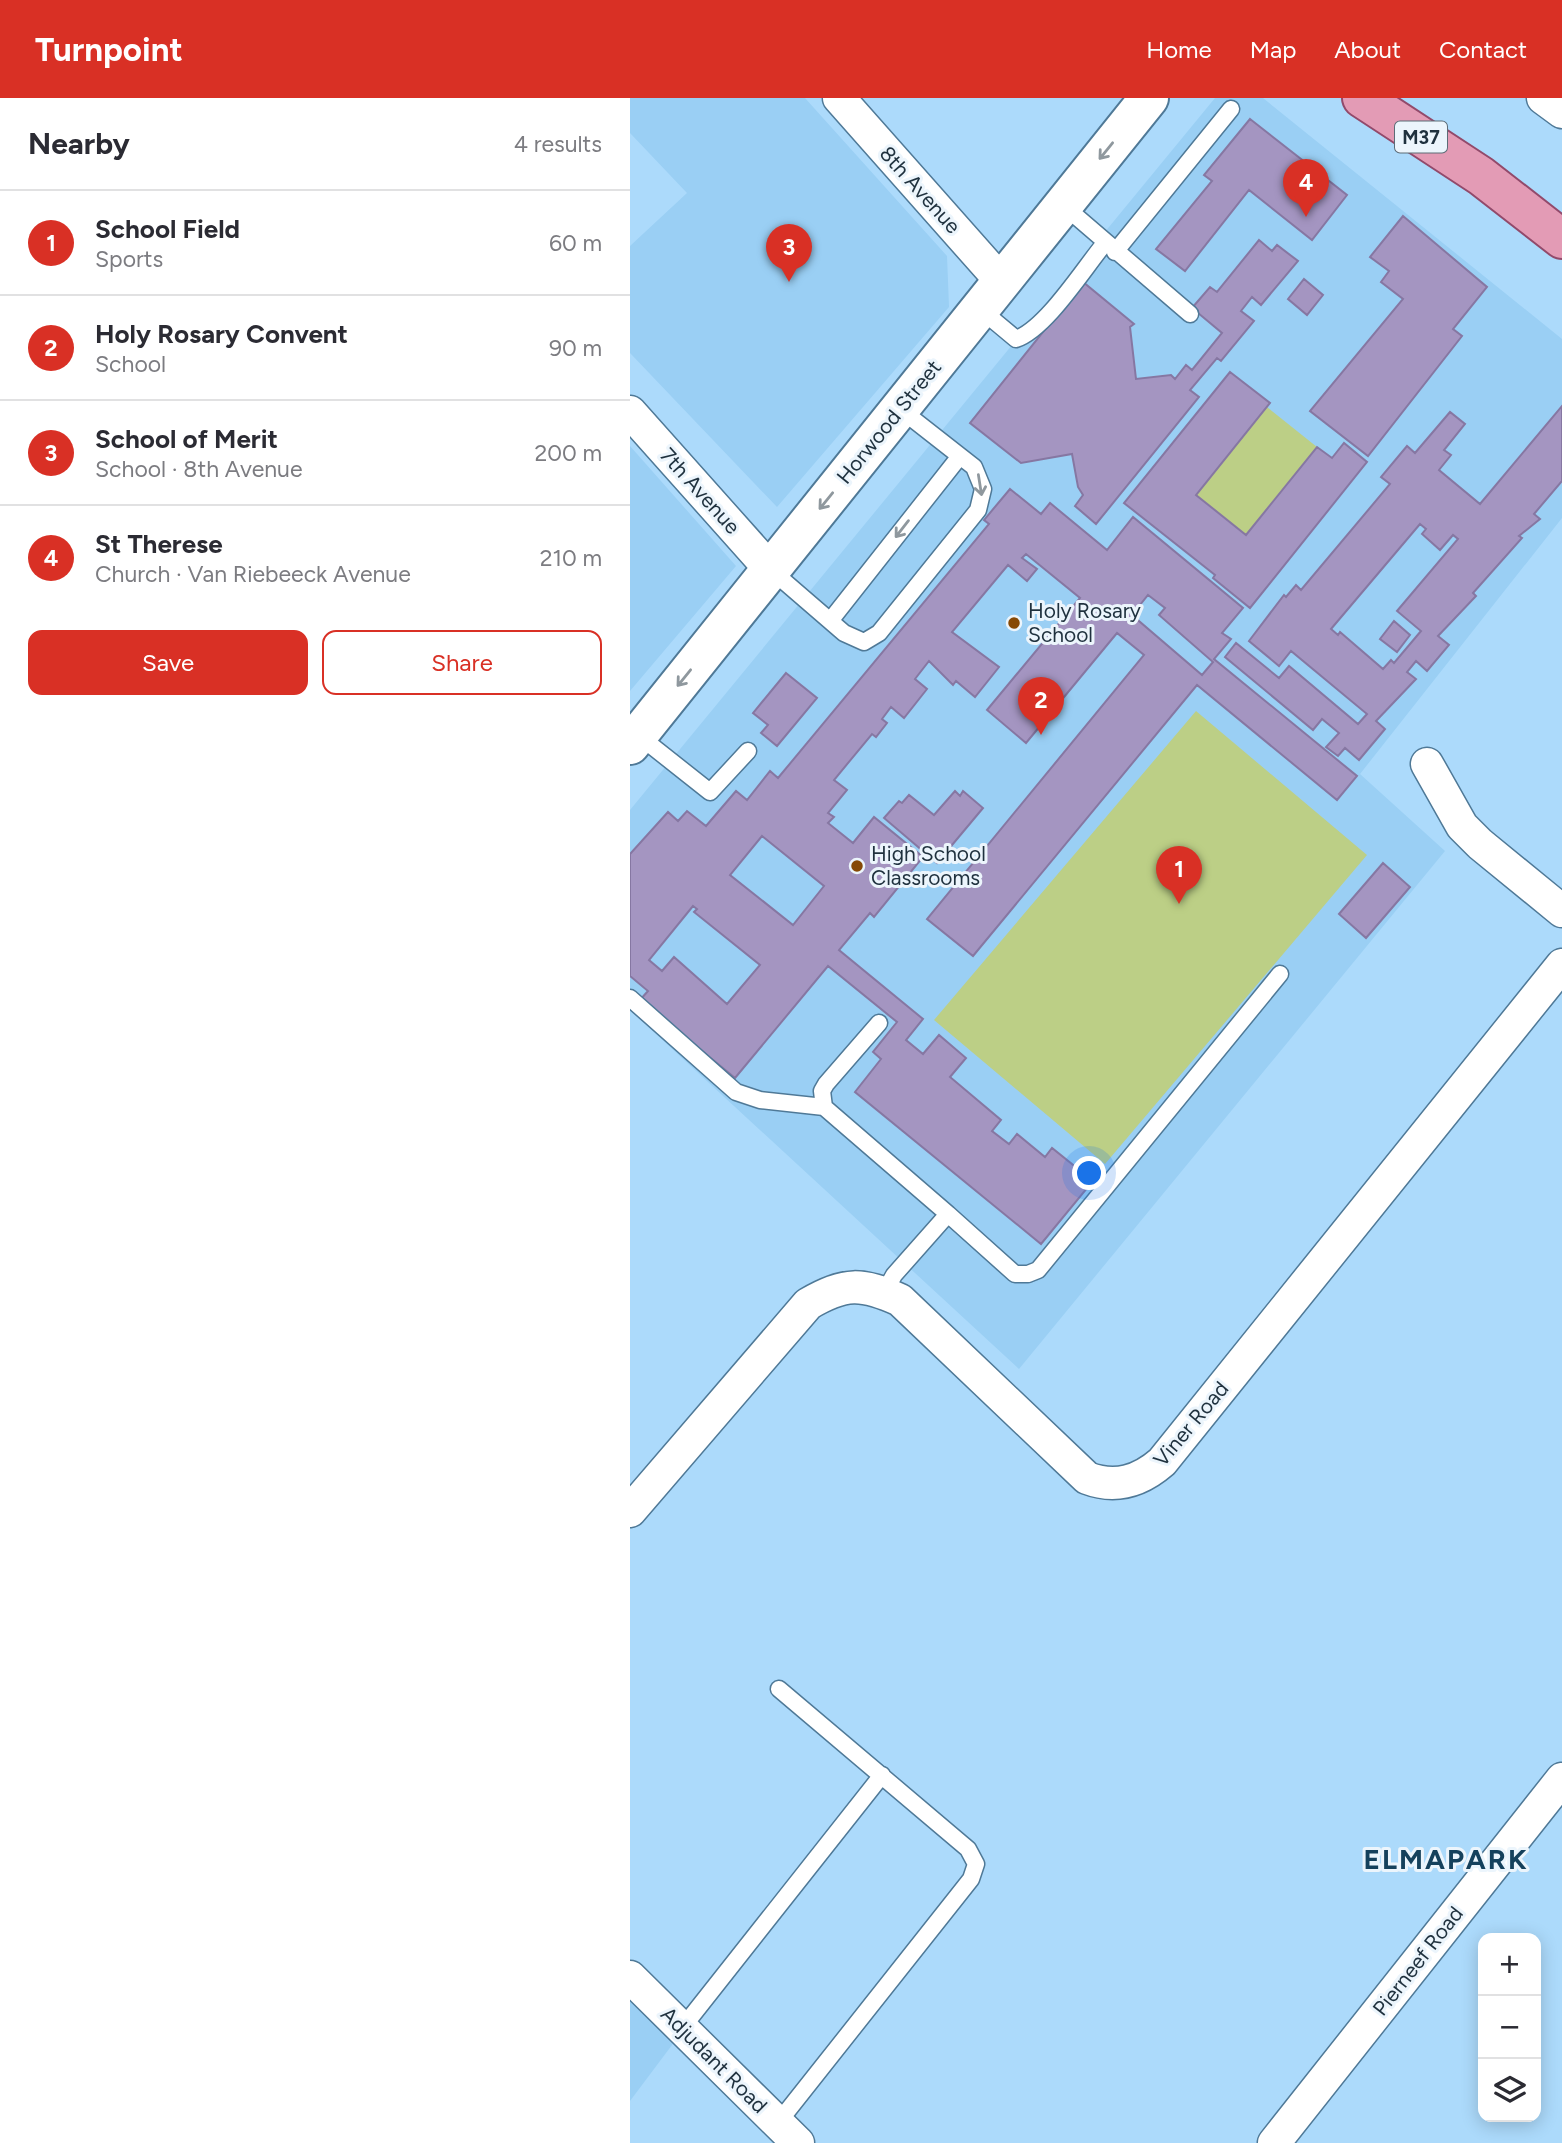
<!DOCTYPE html>
<meta charset="utf-8">
<style>
:root{--surface:#fff;--page:#f7f7f7;--text:#2b2b33;--muted:#7c7c81;--line:#e1e1e2;--accent:#d93025}
body{margin:0;font-family:Figtree,sans-serif;background:var(--page);color:var(--text)}
.controls{position:absolute;right:21px;bottom:21px;display:grid;overflow:hidden;border-radius:14px;box-shadow:0 4px 18px #0003}
.controls button{width:63px;height:63px;display:grid;place-items:center;padding:0;border:0;border-bottom:2px solid var(--line);background:var(--surface);color:var(--text);font:35px sans-serif}
.you{position:absolute;left:460px;top:1076px;width:24px;height:24px;margin:-18px;border:5px solid #fff;border-radius:50%;background:#1a73e8;box-shadow:0 0 0 10px #1a73e833}
.badge{display:grid;place-items:center;width:46px;height:46px;border-radius:50%;background:var(--accent);color:#fff;font-size:23px;font-weight:700}
.pin{position:absolute;translate:-50% -58px;filter:drop-shadow(0 2px 4px #0008)}
.pin::after{content:'';position:absolute;top:37px;width:24px;height:21px;background:inherit;clip-path:polygon(0 0,100% 0,50% 100%)}
.list{margin:0;padding:0;list-style:none}
h2{display:flex;justify-content:space-between;align-items:center;height:91px;margin:0;padding:0 28px;font-size:30px}
h2 small{font-size:23px;font-weight:400;color:var(--muted)}
.list li{display:grid;grid-template-columns:46px 1fr auto;gap:21px;align-items:center;box-sizing:border-box;height:105px;padding:0 28px;border-top:2px solid var(--line)}
.list b{display:block;font-size:26px;white-space:nowrap}
.list p{margin:0;font-size:23px;white-space:nowrap;color:var(--muted)}
.list em{font-size:23px;font-style:normal;color:var(--muted)}
.actions{display:flex;gap:14px;padding:21px 28px}
.actions a{flex:1;padding:16px 0;border:2px solid var(--accent);border-radius:14px;text-align:center;font-size:24px;color:var(--accent)}
.actions .main{background:var(--accent);color:#fff}
.icon{flex:none;width:38px;height:38px;fill:none;stroke:currentColor;stroke-width:2;stroke-linecap:round;stroke-linejoin:round}
.map{position:relative;flex:none;width:932px;height:2045px;overflow:hidden}
header{display:flex;align-items:center;gap:42px;box-sizing:border-box;height:98px;padding:0 35px;background:var(--accent);color:#fff}
header strong{font-size:33px}
nav{display:flex;gap:38px;margin-inline-start:auto;font-size:24px}
main{display:flex}
aside{flex:1;background:var(--surface)}
.map>svg:first-child{display:block}
.built{fill:#9acff4}
.green{fill:#bccf86}
.building{fill:#a495c1;stroke:#8677a2;stroke-width:2;fill-rule:evenodd}
.lines{fill:none;stroke-linecap:round;stroke-linejoin:round}
.lane-casing{stroke:#4f7997;stroke-width:19}
.street-casing{stroke:#4f7997;stroke-width:35}
.secondary-casing{stroke:#4f7997;stroke-width:42}
.primary-casing{stroke:#924a6b;stroke-width:42}
.lane{stroke:#fff;stroke-width:16}
.street{stroke:#fff;stroke-width:32}
.secondary{stroke:#fff;stroke-width:38}
.primary{stroke:#e39bb5;stroke-width:38}
.oneway{stroke:#8f989e}
.poi-dot{fill:#864905;stroke:#ecf5fc;stroke-width:2.5}
.labels{text-anchor:middle;stroke-width:6;stroke-linejoin:round;paint-order:stroke}
.shield{fill:#ecf5fc;stroke:#5c6c77;stroke-width:2}
.shield-label{font-size:19px;font-weight:bold;fill:#1f313e}
.street-label{font-size:21px;fill:#1f313e;stroke:#ecf5fc}
.poi-label{font-size:21px;fill:#1f313e;stroke:#ecf5fc;text-anchor:start}
.district-label{font-size:28px;font-weight:bold;letter-spacing:2px;fill:#15415c;stroke:#ecf5fc}
</style>
<header>
<strong>Turnpoint</strong>
<nav><a>Home</a><a>Map</a><a>About</a><a>Contact</a></nav>
</header>
<main>
<aside>
<h2>Nearby<small>4 results</small></h2>
<ul class="list">
<li><span class="badge">1</span><div><b>School Field</b><p>Sports</p></div><em>60 m</em></li>
<li><span class="badge">2</span><div><b>Holy Rosary Convent</b><p>School</p></div><em>90 m</em></li>
<li><span class="badge">3</span><div><b>School of Merit</b><p>School · 8th Avenue</p></div><em>200 m</em></li>
<li><span class="badge">4</span><div><b>St Therese</b><p>Church · Van Riebeeck Avenue</p></div><em>210 m</em></li>
</ul>
<div class="actions"><a class="main">Save</a><a>Share</a></div>
</aside>
<div class="map">
<svg width="932" height="2045" viewBox="0 0 932 2045">
<rect width="100%" height="100%" fill="#acdafb"/>
<path class="built" d="M0,0h175l142,158 2,51 -172,200 -147,-154v-107l57,-53 -57,-60z
M585,0h48l299,241v179l-202,256 85,77 -426,518 -389,-359v-200z
M0,348l106,120 -106,125z
M0,1886l51,49 -51,68z"/>
<path class="green" d="M637,309l50,40 -71,88 -50,-40z
M566,613l171,144 -262,309 -171,-144z"/>
<path class="building" d="M620,21l97,76 -35,45 -63,-50 -64,81 -29,-22 56,-68 -8,-6z
M773,118l84,71 -34,42 9,7 -94,120 -58,-45 93,-112 -22,-17 8,-11 -19,-14z
M629,142l13,11 5,-6 21,16 -37,44 -9,-8 -11,14 13,10 -33,40 -4,-3 -27,32 9,7 -103,127 -21,-18 8,-11 -5,-8 -6,-33 -51,9 -51,-40 113,-141 51,42 -4,3 6,52 35,-4 4,4 11,-14 6,5 30,-37 -30,-25 18,-21 7,5z
M674,181l19,16 -16,20 -19,-16z
M600,274l40,31 -74,92 50,40 71,-88 15,11 12,-15 23,19 -117,146 -37,-30 2,-3 -91,-72z
M932,308v75l-28,33 6,5 -21,17 3,2 -49,55 3,3 -38,40 11,9 -22,26 -11,-10 -9,11 9,7 -40,42 9,8 -26,31 -14,-12 -7,8 -12,-9 13,-14 -17,-14 -9,11 -88,-73 11,-14 43,35 10,-12 69,58 9,-10 -76,-63 -12,15 -30,-25 35,-46 2,2 10,-12 5,5 89,-106 -9,-7 26,-31 8,7 35,-41 15,12 -21,26 7,5 -12,15 41,34zM790,426l6,5 -4,5 18,16 13,-15 5,4 -61,72 24,20 -27,32 -3,-3 -8,9 -43,-37 -2,3 -7,-6z
M380,391l31,25 9,-11 57,47 26,-33 110,91 -21,25 9,6 -17,20 143,117 -20,24 -140,-115 -224,271 -46,-37 217,-264 -27,-22 -91,110 -39,-33 93,-112 -54,-44 -4,4 15,11 -10,12 -19,-16 -56,67 47,35 -24,30 -19,-16 -3,4 -24,-24 -14,18 12,10 -23,29 -13,-11 -9,12 5,4 -11,14 -4,-3 -38,46 13,10 -19,23 6,4 -6,6 25,20 21,-26 49,40 -49,60 -4,-4 -31,37 84,69 -17,21 17,14 16,-19 27,23 -16,19 51,43 -9,11 17,13 8,-10 28,23 7,-9 41,33 -52,63 -186,-152 26,-33 -8,-7 24,-30 -69,-56 -93,112 -95,-78 8,-9 -18,-15v-122l38,-42 10,9 9,-10 19,15 30,-35 11,9 23,-29 8,7 211,-254 -5,-4zM518,497l17,13 -6,7 54,47 -11,13 -70,-60zM132,738l62,50 -31,39 -63,-50zM63,808l4,3 -3,3 66,53 -33,39 -53,-47 -12,14 -13,-11z
M764,523l16,14 -13,17 -17,-13z
M156,575l31,25 -40,48 -16,-13 7,-8 -15,-12z
M325,693l5,5 3,-5 20,17 -46,55 -53,-45 15,-17 3,2 7,-8 25,20z
M753,765l27,24 -44,51 -27,-24z"/>
<g class="lines">
<g class="lane-casing">
<path id="lane" d="M433,107l127,109
M485,154l116,-143
M350,211l36,30c30,-10 68,-71 89,-96
M141,472l73,63 20,9 15,-9 99,-123 5,-21 -9,-22 -74,-58
M200,523l130,-165
M8,637l72,57 38,-41
M0,900l106,94 24,8 64,7
M249,925l-53,61 -4,7 2,16 124,107
M254,1195l10,-18 54,-61 67,60h13l10,-4 242,-296
M53,1929l199,-252
M147,2026l194,-245 5,-15 -8,-15 -189,-160"/>
</g>
<g class="street-casing">
<path id="street" d="M209,0l163,184
M913,0l19,14
M0,314l141,158
M797,666l35,62 18,18 82,67
M0,1413l178,-207c37,-22 54,-21 92,-4l187,178c29,11 53,3 75,-16l400,-497
M0,1879l168,166
M644,2045l288,-364"/>
</g>
<g class="secondary-casing">
<path id="secondary" d="M0,647l519,-647"/>
</g>
<g class="primary-casing">
<path id="primary" d="M732,0l119,78 81,63"/>
</g>
<use href="#lane" class="lane"/>
<use href="#street" class="street"/>
<use href="#secondary" class="secondary"/>
<use href="#primary" class="primary"/>
</g>
<defs><path id="oneway-shaft" d="M-6 0H5M1.5-3L5.5 0L1.5 3" fill="none" stroke-width="1.6" stroke-linecap="round" stroke-linejoin="round" transform="scale(1.75)"/></defs>
<g class="oneway">
<use href="#oneway-shaft" transform="translate(476 53) rotate(129)"/>
<use href="#oneway-shaft" transform="translate(350 387) rotate(81)"/>
<use href="#oneway-shaft" transform="translate(196 403) rotate(129)"/>
<use href="#oneway-shaft" transform="translate(272 431) rotate(128)"/>
<use href="#oneway-shaft" transform="translate(54 580) rotate(129)"/>
</g>
<g class="poi-dot">
<circle cx="384" cy="525" r="7"/>
<circle cx="227" cy="768" r="7"/>
</g>
<g class="labels">
<rect class="shield" x="765" y="23.5" width="52" height="31" rx="5"/>
<g class="shield-label">
<text x="791" y="46">M37</text>
</g>
<g class="street-label">
<text transform="translate(290 92) rotate(48)" y="7">8th Avenue</text>
<text transform="translate(259 324) rotate(-51)" y="7">Horwood Street</text>
<text transform="translate(70 393) rotate(48)" y="7">7th Avenue</text>
<text transform="translate(561 1326) rotate(-50)" y="7">Viner Road</text>
<text transform="translate(788 1863) rotate(-52)" y="7">Pierneef Road</text>
<text transform="translate(84 1962) rotate(45)" y="7">Adjudant Road</text>
</g>
<g class="poi-label">
<text x="398" y="520">Holy Rosary<tspan x="398" dy="24">School</tspan></text>
<text x="241" y="763">High School<tspan x="241" dy="24">Classrooms</tspan></text>
</g>
<g class="district-label">
<text x="816" y="1771">ELMAPARK</text>
</g>
</g>
</svg>
<div class="controls">
<button>+</button>
<button>−</button>
<button><svg class="icon" aria-label="layers" viewBox="0 0 24 24"><path d="M12 4l9 5-9 5-9-5zM3 14l9 5 9-5"/></svg></button>
</div>
<div class="you"></div>
<div class="pin badge" style="left:549px;top:806px">1</div>
<div class="pin badge" style="left:411px;top:637px">2</div>
<div class="pin badge" style="left:159px;top:184px">3</div>
<div class="pin badge" style="left:676px;top:119px">4</div>
</div>
</main>
